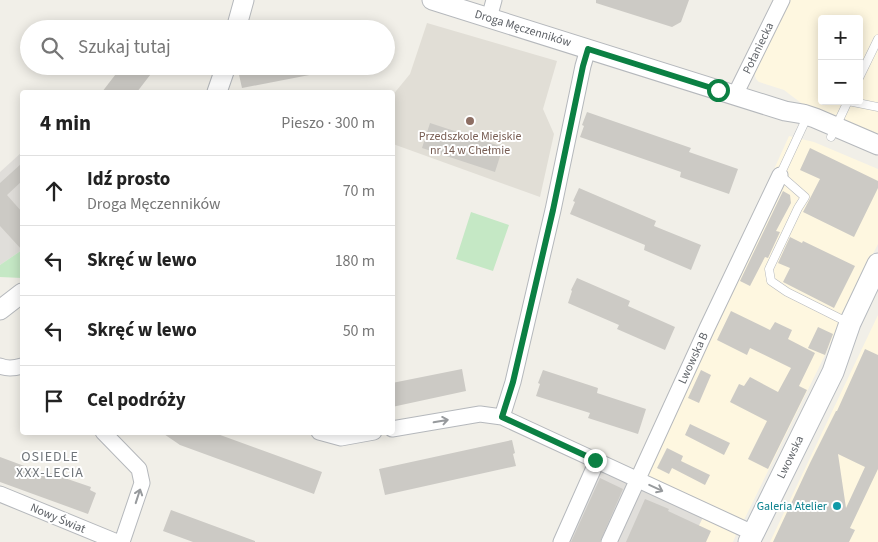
<!DOCTYPE html>
<html lang="pl">
<meta charset="utf-8">
<style>
:root{--surface:#fff;--page:#f2f2f2;--text:#222;--muted:#767676;--line:#e0e0e0}
body{margin:0;font-family:"Source Sans 3",sans-serif;background:var(--page);color:var(--text)}
.controls{position:absolute;right:15px;top:15px;display:grid;overflow:hidden;border-radius:5px;box-shadow:0 2px 12px #0003}
.controls button{width:45px;height:45px;display:grid;place-items:center;padding:0;border:0;border-bottom:1px solid var(--line);background:var(--surface);color:var(--text);font:25px sans-serif}
.stop{position:absolute;width:15px;height:15px;margin:-11px;border:4px solid #0b8043;border-radius:50%;background:#fff}
.stop.end{background:#0b8043;border-color:#fff;box-shadow:0 1px 5px #0008}
.list{margin:0;padding:0;list-style:none}
h2{display:flex;justify-content:space-between;align-items:center;height:65px;margin:0;padding:0 20px;font-size:21px}
h2 small{font-size:16px;font-weight:400;color:var(--muted)}
.list li{display:grid;grid-template-columns:32px 1fr auto;gap:15px;align-items:center;box-sizing:border-box;height:70px;padding:0 20px;border-top:1px solid var(--line)}
.list b{display:block;font-size:19px;white-space:nowrap}
.list p{margin:0;font-size:16px;white-space:nowrap;color:var(--muted)}
.list em{font-size:16px;font-style:normal;color:var(--muted)}
.icon{flex:none;width:28px;height:28px;fill:none;stroke:currentColor;stroke-width:2;stroke-linecap:round;stroke-linejoin:round}
.map{position:relative;flex:none;width:878px;height:542px;overflow:hidden}
.search{position:absolute;background:var(--surface);box-shadow:0 2px 12px #0003;left:20px;top:20px;width:375px;height:55px;display:flex;align-items:center;gap:12px;box-sizing:border-box;padding:0 18px;border-radius:28px;color:var(--muted);font-size:19px}
.panel{position:absolute;background:var(--surface);box-shadow:0 2px 12px #0003;left:20px;top:90px;width:375px;height:345px;border-radius:5px}
.map>svg:first-child{display:block}
.commercial{fill:#fef7e0;fill-rule:evenodd}
.industrial{fill:#e0deda}
.education{fill:#e1ded6}
.green{fill:#c5e8c5}
.building{fill:#cccac5;fill-rule:evenodd}
.lines{fill:none;stroke-linecap:round;stroke-linejoin:round}
.service-casing{stroke:#b5b8bc;stroke-width:9}
.minor-casing{stroke:#b5b8bc;stroke-width:17}
.tertiary-casing{stroke:#b5b8bc;stroke-width:21}
.secondary-casing{stroke:#b6babf;stroke-width:23}
.service{stroke:#fff;stroke-width:8}
.minor{stroke:#fff;stroke-width:15}
.tertiary{stroke:#fff;stroke-width:19}
.secondary{stroke:#fff;stroke-width:21}
.oneway{stroke:#979a9d}
.route{stroke:#0b8043;stroke-width:6}
.education-dot{fill:#8d6e63;stroke:#fff;stroke-width:2}
.culture-dot{fill:#0f9aa8;stroke:#fff;stroke-width:2}
.labels{text-anchor:middle;stroke-width:4;stroke-linejoin:round;paint-order:stroke}
.street-label{font-size:12px;fill:#5f6368;stroke:#fff}
.education-label{font-size:12px;fill:#785e54;stroke:#fff}
.culture-label{font-size:12px;fill:#0d838f;stroke:#fff;text-anchor:end}
.neighbourhood-label{font-size:14px;letter-spacing:1px;fill:#70757a;stroke:#fff}
</style>
<div class="map">
<svg width="878" height="542" viewBox="0 0 878 542">
<rect width="100%" height="100%" fill="#f1efe8"/>
<path class="commercial" d="M788,0h90v135l-73,-29 -21,-16 -25,-8 -3,-3 -1,-3v-3l-3,-2zM822,19h37v82h-37z
M789,136l25,6 64,27v75l-34,68 -19,43 -82,167 -106,-48z
M878,315v227h-108z
M704,515l33,17 -4,10h-42z"/>
<path class="industrial" d="M22,152v98l-22,15v-93z
M595,463l109,52 -13,27h-131z"/>
<path class="education" d="M427,23l130,38 -14,48 11,25 -14,63 -147,-53 -1,-48 18,-22z"/>
<path class="green" d="M471,212l38,13 -16,46 -37,-12z
M22,250v28l-22,-1v-12z"/>
<path class="building" d="M596,0h93l-8,22 -9,5 -76,-24z
M122,66h35l-20,26h-35z
M237,66h88v6l-83,16z
M587,112l104,36 -2,4 49,17 -9,25 -49,-17 1,-5 -101,-35 4,-11 -2,-1z
M430,123l73,24 -8,25 -73,-24z
M810,148l68,33v7l-24,49 -51,-25 17,-33 -20,-9z
M22,163v18l-15,14 15,17v38l-22,-24v-43z
M579,188l77,33 -2,5 47,19 -10,25 -47,-20 1,-5 -75,-31 5,-12 -2,-1z
M783,191l7,4 1,8 -15,28 4,1 -12,26 -3,-1 -15,29 -10,-5z
M790,237l12,6 1,-2 52,25 -21,42 -51,-26 7,-14 -12,-5z
M577,278l53,23 -2,5 47,21 -10,23 -48,-21 2,-4 -51,-22 4,-12 -1,-1z
M731,311l39,19 5,-8 17,8 -4,9 27,14 -16,33 8,4 -39,79 -20,-10 19,-38 -37,-19 9,-18 5,2 6,-9 28,15 13,-24 -41,-20 -3,7 -30,-15z
M818,327l15,7 -8,21 -17,-7z
M865,349l13,6v114l-28,59 5,2 -6,12h-76l37,-79 26,-52h1zM838,454l27,13 -19,41z
M462,369l4,22 -74,16v-24z
M543,370l55,18 -1,5 49,16 -8,25 -50,-16 2,-5 -54,-17 4,-12 -2,-1z
M701,370l10,5 -12,28 -11,-5z
M690,424l40,19 -6,12 -39,-20z
M161,432h51l110,40 -8,22 -134,-49z
M512,440l3,13 -2,1 3,12 -131,29 -6,-26z
M667,448l16,8 -2,5 29,14 -5,10 -33,-17 -3,6 -12,-6z
M0,457l46,17 1,-2 44,15 -1,3 6,3 -8,21 -88,-32z
M600,478l23,11 -23,53h-29z
M645,499l24,10 -1,2 43,20 -5,11h-80z
M171,510l84,31v1h-62l-30,-11z"/>
<g class="lines">
<g class="service-casing">
<path id="service" d="M859,78l19,-39
M848,101l30,6
M808,115l-28,60 25,22 -7,11 -29,61 2,12 16,11 56,28 5,4
M831,137l17,-36"/>
</g>
<g class="minor-casing">
<path id="minor" d="M489,18l5,-18
M735,95l47,-95
M0,366c7,3 15,2 22,0
M502,417l11,-35 40,-172 30,-144 5,-17
M392,429l88,-15 22,3 251,116
M103,432l36,37 3,14 -20,59
M319,432l22,6 33,-6
M0,494l117,48
M561,542l36,-81
M609,542l98,-214 73,-153"/>
</g>
<g class="tertiary-casing">
<path id="tertiary" d="M432,0l353,111 18,3 12,4 63,27
M236,29l8,-29
M217,92l9,-26
M0,310l22,-17"/>
</g>
<g class="secondary-casing">
<path id="secondary" d="M749,542l84,-170 17,-49 28,-59"/>
</g>
<use href="#service" class="service"/>
<use href="#minor" class="minor"/>
<use href="#tertiary" class="tertiary"/>
<use href="#secondary" class="secondary"/>
</g>
<defs><path id="oneway-shaft" d="M-6 0H5M1.5-3L5.5 0L1.5 3" fill="none" stroke-width="1.6" stroke-linecap="round" stroke-linejoin="round" transform="scale(1.25)"/></defs>
<g class="oneway">
<use href="#oneway-shaft" transform="translate(441 421) rotate(-10)"/>
<use href="#oneway-shaft" transform="translate(656 488) rotate(25)"/>
<use href="#oneway-shaft" transform="translate(138 496) rotate(-72)"/>
</g>
<g class="lines">
<path class="route" d="M595,460l-93,-43 11,-35 40,-172 30,-144 5,-17 130,41"/>
</g>
<circle class="education-dot" cx="470" cy="121" r="5"/>
<circle class="culture-dot" cx="837" cy="506" r="5"/>
<g class="labels">
<g class="street-label">
<text transform="translate(523 28) rotate(17)" y="4">Droga Męczenników</text>
<text transform="translate(758 48) rotate(-64)" y="4">Połaniecka</text>
<text transform="translate(693 358) rotate(-65)" y="4">Lwowska B</text>
<text transform="translate(790 457) rotate(-64)" y="4">Lwowska</text>
<text transform="translate(58 518) rotate(23)" y="4">Nowy Świat</text>
</g>
<g class="education-label">
<text x="470" y="140">Przedszkole Miejskie<tspan x="470" dy="14">nr 14 w Chełmie</tspan></text>
</g>
<g class="culture-label">
<text x="827" y="510">Galeria Atelier</text>
</g>
<g class="neighbourhood-label">
<text x="50" y="461">OSIEDLE<tspan x="50" dy="16">XXX-LECIA</tspan></text>
</g>
</g>
</svg>
<div class="controls">
<button>+</button>
<button>−</button>
</div>
<div class="stop" style="left:718px;top:90px"></div>
<div class="stop end" style="left:595px;top:460px"></div>
<div class="search"><svg class="icon" aria-label="search" viewBox="0 0 24 24"><circle cx="10" cy="10" r="6"/><path d="M15 15l6 6"/></svg>Szukaj tutaj</div>
<section class="panel">
<h2>4 min<small>Pieszo · 300 m</small></h2>
<ul class="list">
<li><svg class="icon" aria-label="ahead" viewBox="0 0 24 24"><path d="M12 20V5M6 11l6-6 6 6"/></svg><div><b>Idź prosto</b><p>Droga Męczenników</p></div><em>70 m</em></li>
<li><svg class="icon" aria-label="left" viewBox="0 0 24 24"><path d="M17 20v-9H6M10 6l-5 5 5 5"/></svg><div><b>Skręć w lewo</b></div><em>180 m</em></li>
<li><svg class="icon" aria-label="left" viewBox="0 0 24 24"><path d="M17 20v-9H6M10 6l-5 5 5 5"/></svg><div><b>Skręć w lewo</b></div><em>50 m</em></li>
<li><svg class="icon" aria-label="arrive" viewBox="0 0 24 24"><path d="M6 21V4h12l-3 4 3 4H6"/></svg><div><b>Cel podróży</b></div></li>
</ul>
</section>
</div>
